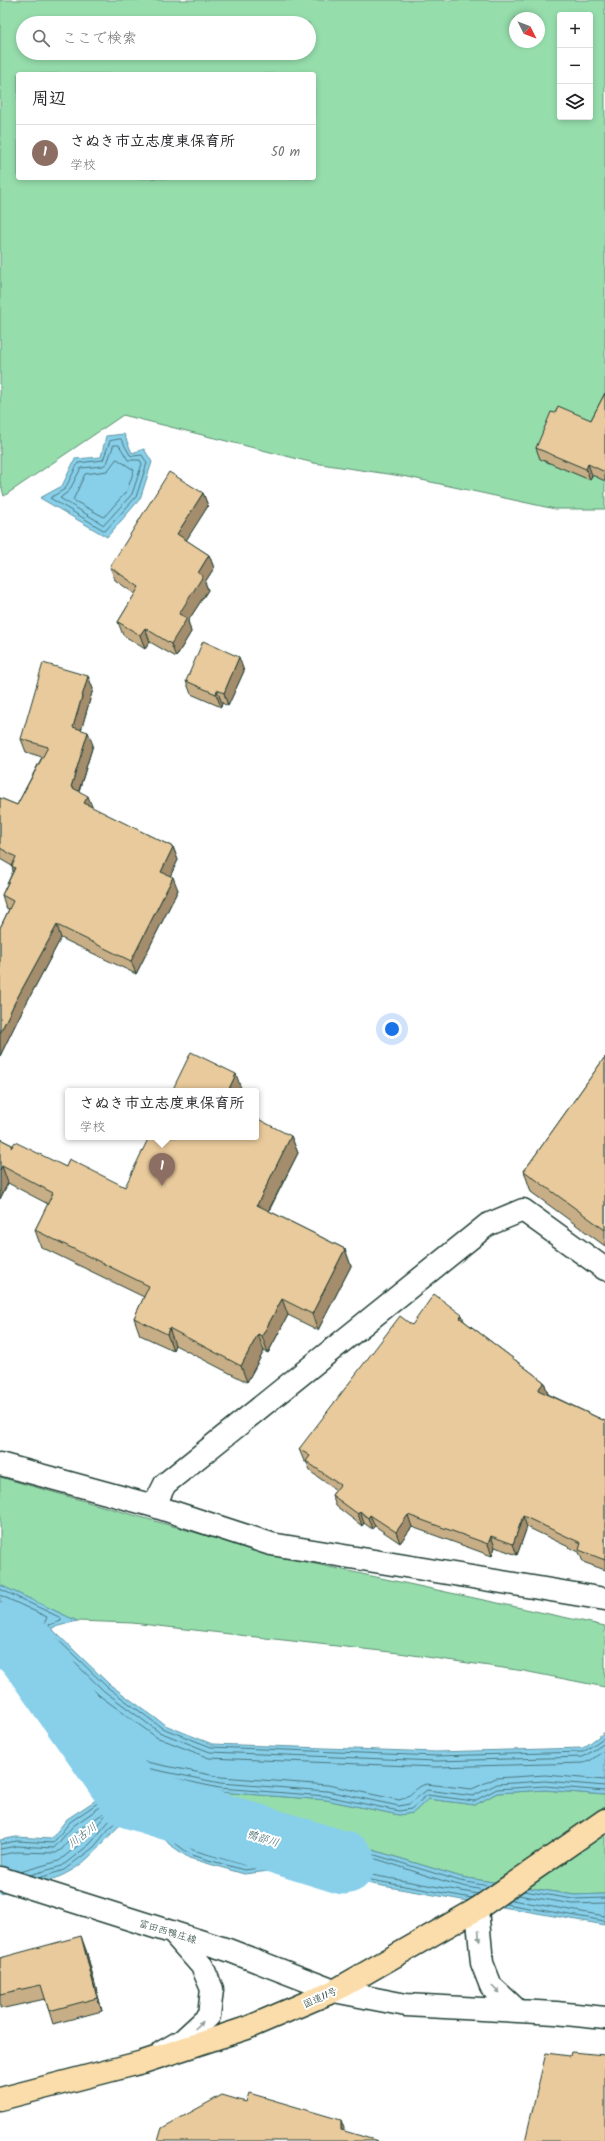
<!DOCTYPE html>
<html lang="ja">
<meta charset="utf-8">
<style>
:root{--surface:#fff;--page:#f6f6f6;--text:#202124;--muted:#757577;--line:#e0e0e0;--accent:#d1495b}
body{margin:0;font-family:Kalam,"Klee One",sans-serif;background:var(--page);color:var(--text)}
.controls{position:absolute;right:12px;top:12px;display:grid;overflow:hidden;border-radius:4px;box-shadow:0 2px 6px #0003}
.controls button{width:36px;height:36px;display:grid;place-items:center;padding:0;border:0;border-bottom:1px solid var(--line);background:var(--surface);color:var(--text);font:20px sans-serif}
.compass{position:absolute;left:509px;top:12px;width:36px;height:36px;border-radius:50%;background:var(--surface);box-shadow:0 2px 6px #0003;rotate:132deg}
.you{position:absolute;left:392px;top:1029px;width:14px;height:14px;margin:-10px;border:3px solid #fff;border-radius:50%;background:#1a73e8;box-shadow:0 0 0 6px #1a73e833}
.badge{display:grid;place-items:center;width:26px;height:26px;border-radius:50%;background:var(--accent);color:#fff;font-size:13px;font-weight:700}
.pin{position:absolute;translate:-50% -33px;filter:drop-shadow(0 1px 2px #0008)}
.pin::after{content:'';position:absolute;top:21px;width:14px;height:12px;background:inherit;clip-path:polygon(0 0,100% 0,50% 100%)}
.popup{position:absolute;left:65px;top:1088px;width:194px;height:52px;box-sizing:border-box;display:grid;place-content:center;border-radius:4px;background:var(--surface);filter:drop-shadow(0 1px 3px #0005);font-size:13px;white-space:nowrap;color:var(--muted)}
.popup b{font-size:15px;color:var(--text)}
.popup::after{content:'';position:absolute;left:50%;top:100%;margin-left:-8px;border:8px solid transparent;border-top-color:var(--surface)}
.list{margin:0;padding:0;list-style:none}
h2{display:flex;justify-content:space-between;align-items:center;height:52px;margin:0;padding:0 16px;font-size:17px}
h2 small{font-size:13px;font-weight:400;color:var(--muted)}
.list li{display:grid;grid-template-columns:26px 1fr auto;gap:12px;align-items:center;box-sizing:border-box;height:56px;padding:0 16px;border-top:1px solid var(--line)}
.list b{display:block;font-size:15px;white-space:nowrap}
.list p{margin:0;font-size:13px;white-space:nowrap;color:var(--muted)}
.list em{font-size:13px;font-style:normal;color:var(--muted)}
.icon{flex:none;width:22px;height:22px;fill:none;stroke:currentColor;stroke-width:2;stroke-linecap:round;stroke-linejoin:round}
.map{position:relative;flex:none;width:605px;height:2141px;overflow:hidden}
.search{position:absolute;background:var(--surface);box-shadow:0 2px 6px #0003;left:16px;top:16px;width:300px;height:44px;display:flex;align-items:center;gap:10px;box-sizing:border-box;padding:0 14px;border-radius:22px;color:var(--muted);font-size:15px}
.panel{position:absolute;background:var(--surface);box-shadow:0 2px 6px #0003;left:16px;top:72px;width:300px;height:108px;border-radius:4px}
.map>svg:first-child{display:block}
.green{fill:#96ddac;stroke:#5a8d70;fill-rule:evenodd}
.water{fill:#88cfea;stroke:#5e95a1}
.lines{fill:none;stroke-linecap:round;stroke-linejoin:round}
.shore{stroke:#49777d;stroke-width:1}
.river{stroke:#88cfea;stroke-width:63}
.minor-casing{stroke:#1f3d34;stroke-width:25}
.tertiary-casing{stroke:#1f3d34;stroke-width:25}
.secondary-casing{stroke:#1f3d34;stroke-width:25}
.trunk-casing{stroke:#1f3d34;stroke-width:25}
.minor{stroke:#fff;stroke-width:22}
.tertiary{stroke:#fff;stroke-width:22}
.secondary{stroke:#fff;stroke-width:22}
.trunk{stroke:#faddab;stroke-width:22}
.wall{fill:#c8ae86;stroke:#1f3d34}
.shaded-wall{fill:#a38d6d;stroke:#1f3d34}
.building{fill:#e9ca9c;stroke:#1f3d34}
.oneway{fill:#8f9e9a}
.labels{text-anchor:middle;stroke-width:4;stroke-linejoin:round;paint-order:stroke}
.street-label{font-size:10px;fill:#1f3d34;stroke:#fff}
.water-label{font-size:11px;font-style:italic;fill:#396262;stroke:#fff}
</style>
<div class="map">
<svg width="605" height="2141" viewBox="0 0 605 2141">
<rect width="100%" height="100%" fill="#fff"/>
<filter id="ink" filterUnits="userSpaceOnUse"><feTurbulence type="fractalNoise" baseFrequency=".025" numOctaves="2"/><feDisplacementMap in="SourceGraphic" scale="8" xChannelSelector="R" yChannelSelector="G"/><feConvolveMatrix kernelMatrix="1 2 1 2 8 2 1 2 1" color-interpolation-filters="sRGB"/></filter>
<g filter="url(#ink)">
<path class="green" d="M0,0h605v509h-50l-147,-32 -94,-14 -191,-48 -119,81 -4,-15zM560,15h30v102h-30zM515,18h24v24h-24zM23,23h286v30h-286zM18,74h296v104h-296z
M0,1477l278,79 327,70v61l-81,-16 -125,-18 -267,-30 -55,-2 -77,-36z
M144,1776l75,16 107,8 73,15 14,-2 15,-14 47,6 22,-12 48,-3 60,5v99l-31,1 -113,-18 -111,-34 -95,-6 -39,-7 -36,-18 -39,-27z"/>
<path class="water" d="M124,434l8,19 12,-4 8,13 -12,37 -33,38 -67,-39 22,-12 13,-27 26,-2 5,-21z
M0,1585l77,36 -26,7 58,56 56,41 47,19 224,8 147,-4 22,-16v63l-60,-5 -48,3 -22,12 -47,-6 -15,14 -14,2 -73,-15 -107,-8 -75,-16 -3,9 34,13 6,14 35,18 39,7 95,6 111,34 113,18 31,-1v31l-319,-56 -42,5 -55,-16 -20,-14 -19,-22 -23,-3c-21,17 -36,43 -62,55 -15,8 -47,14 -65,19v-53l16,-3 35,2 16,-20 32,-21 2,-22 -34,-42 -29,-44 -38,-33z"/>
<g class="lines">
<path class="shore" d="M121,439l9,16 3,1 9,-1 5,8 -11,34 -31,34 -55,-33 15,-9 13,-26 25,-3 7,-19z
M114,445h5l9,15h12l2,4 -10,30 -28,31 -44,-27 9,-7 12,-23 22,-2 4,-3z
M117,459l17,11 -7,21 -23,26 -31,-17 12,-26 22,-3z
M0,1589l61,29v3l-12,4v6l58,56 55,41 49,19 225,9 147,-4 22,-15
M0,1595l47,22 -4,10 2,7 59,57 55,41 51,20 226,9 147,-4 22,-14
M0,1602l38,17 -1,12 3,7 60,58 56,41 53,21 227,9 148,-4 7,-3 14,-10
M0,1642l13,5 36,33 30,45 34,42 3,10 -2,23 -4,8 2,3 12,-7h19v-2l-14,-8 -3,-11 6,-15 7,-6h7l75,15 107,8 71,15c11,-2 16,-13 27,-16l46,5 24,-11 49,-3 60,5
M0,1648l9,3 35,33 31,44 33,43 2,6 -4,26 -33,23 -19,22 -37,-2 -17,3
M0,1653l6,2 35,33 29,43 35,45 -3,24 -32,22 -17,21 -36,-2 -17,3
M181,1829l32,15 53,9 1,2 -22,4 -49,-14 -17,-12 -1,-3z
M0,1855l17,-3 39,1 6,-4 16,-19 26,-17h3l-21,26 -27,22 -39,11
M322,1856l25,2 22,7 2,2 -3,1 -47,-8 -1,-2z
M30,1875l32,-9 28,-22 19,-23 13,-10 6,-1 27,4 20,23 18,13 51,15 43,-5 191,34
M39,1878l25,-8 30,-23 18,-22 15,-10 25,4 20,22 19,14 53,15 42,-5 186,33
M489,1886l-29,-5 -111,-34 -94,-6 -40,-7 -37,-18 -6,-15 -33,-12 -2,-6 3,-9 5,-2 74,16 107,8 73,15 12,-2 16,-14 47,6 23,-12 48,-3 60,5
M483,1890c-46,-7 -88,-28 -133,-38 -12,-2 -25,-2 -37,-2 -46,-3 -97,-3 -137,-30 -5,-4 -4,-12 -9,-15 -14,-9 -48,-8 -30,-34l9,-3 74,15 107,8 72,15 10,-2 18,-14 46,6 24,-12 48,-3 60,5
M524,1891l49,8 32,-1
M518,1895l55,9 32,-1
M512,1900l93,16
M506,1904l99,17"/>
<path class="river" d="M0,1634l25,13 106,150 213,66"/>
<g class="minor-casing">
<path id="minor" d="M0,1464l154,42 117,38 334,55
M154,1506l11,-22 322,-259 36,-15 82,59"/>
</g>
<g class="tertiary-casing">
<path id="tertiary" d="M477,1909l5,54 9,23 27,25
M334,1991l72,14 150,8 49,5"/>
</g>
<g class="secondary-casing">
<path id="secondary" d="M0,1878l228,72 106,41
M162,2052l21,-12 26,-24 3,-27 -10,-23 -30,-34"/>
</g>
<g class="trunk-casing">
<path id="trunk" d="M0,2099l143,-37 104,-34 87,-37 143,-82 128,-89"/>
</g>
<use href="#minor" class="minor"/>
<use href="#tertiary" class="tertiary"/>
<use href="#secondary" class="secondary"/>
<use href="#trunk" class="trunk"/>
</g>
<path class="wall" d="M605,393v88l-13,-6 -2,5 -50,-21 -4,-11 19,-35 36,7z
M203,493l5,13 -22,34 23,15 5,13 -9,14 3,8 -20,31 3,11 -15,25 -26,-15 -5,7 -22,-14 -5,-13 17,-28 -20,-14 -5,-13z
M244,671l-16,35 -6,-3 -1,4 -30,-13 -5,-13z
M88,676l5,13 -12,41 12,15 -14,46 13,17 81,39 5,13 -8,16 8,14 -42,84 -75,-36 -41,77 -20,41v-128l9,-19 -3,-1 -4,-13 11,-24 -1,-5 -12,-7v-61l17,7 25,-48 -16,-5 -5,-13z
M605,1057v189l-74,-54 -7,-21z
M291,1136l7,17 -29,58 76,38 6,17 -33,64 -30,-15 -20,38 -4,-2 -17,31 -72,-37 -2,5 -33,-15 -6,-17 10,-21 -103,-50 -6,-17 13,-26 -40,-21 -8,16v-60l12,6 54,22 59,20z
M464,1321l80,61 4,12 57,27v149l-22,-8 -4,-10 -52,-25 -10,28 -22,-8 -3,9 -80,-29 -12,16 -25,-17 -3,3 -8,-6 -2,3 -26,-20 -4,-11 4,-5 -25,-18 -4,-9 -3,-2 -5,-12 113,-124z
M86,1950l16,61 -49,13 -4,-13 -4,-12 -45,10v-51z"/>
<path class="shaded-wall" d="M588,464l4,11 -2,5 -4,-11z
M203,493l5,13 -26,41 -5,-13z
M209,555l5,13 -9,14 3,8 -20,31 3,11 -15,25 -5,-13 8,-30 19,-41z
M145,628l5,14 -5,7 -5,-14z
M239,657l5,14 -16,35 -4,-13z
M88,676l5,13 -15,52 -5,-14z
M217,690l5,13 -1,4 -5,-13z
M88,732l5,13 -17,55 -5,-13z
M88,796l5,13 -9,-6z
M173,847l5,13 -12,25 -5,-13z
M173,877l5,13 -42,84 -5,-13z
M57,925l4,13 -41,77 -20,41v-23l15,-31z
M236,1074l6,17h-14z
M291,1136l7,17 -35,68 -6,-16z
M2,1166l6,17 -8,16v-29z
M345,1249l6,17 -33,64 -6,-16z
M282,1299l6,16 -20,38 -6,-17z
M462,1315l4,12 -6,-9z
M169,1328l6,17 -2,5 -6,-16z
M258,1334l6,17 -17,31 -6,-16z
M544,1382l4,12 -5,7 -5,-11z
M360,1511l4,12 -2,3 -4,-12z
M370,1515l5,11 -3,3 -4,-11z
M408,1515l4,12 -12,16 -4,-11z
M523,1516l4,11 -10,28 -4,-11z
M491,1536l4,11 -3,9 -4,-12z
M81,1936l5,14 16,61 -5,-13z
M341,2120l3,8 -1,10 -2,-8z"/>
<path class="building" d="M605,393v79l-17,-8 -2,5 -50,-21 15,-36 4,1 3,-7 33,14z
M169,472l34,21 -26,41 32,21 -11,18 5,3 -24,38 8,4 -16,26 -26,-16 -5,7 -22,-13 21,-35 -29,-20z
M203,641l36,16 -15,36 -7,-3 -1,4 -30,-13z
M43,663l45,13 -15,51 15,5 -17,55 17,9 -4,7 89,44 -12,25 12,5 -42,84 -74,-36 -42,77 -15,31v-105l13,-27 -11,-6 13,-27 -3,-2 4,-9 -16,-9v-50l17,7 31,-58 -27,-8z
M191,1052l45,22 -8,17h-56z
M605,1057v173l-81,-59z
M256,1118l35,18 -34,69 88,44 -33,65 -30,-15 -20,37 -4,-2 -17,32 -72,-38 -2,6 -33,-16 15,-32 -114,-56 18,-37 -51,-27 -2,4v-31l12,6 -1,3 4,-6 51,25 3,-8 56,28 24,-50h107z
M434,1294l28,21 -2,3 84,64 -6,8 67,31v139l-26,-10 2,-7 -58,-27 -10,28 -22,-8 -3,8 -80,-29 -12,17 -26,-17 -2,3 -8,-7 -2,3 -26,-19 8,-10 -34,-24 4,-5 -11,-7 101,-133 12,9z
M81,1936l16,62 -48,13 -8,-26 -41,9v-36z
M571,2052l34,3v86h-80l21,-88 24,3z
M249,2093l92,27v10l37,11h-220l4,-13 60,-33 24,7z"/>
<defs><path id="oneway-solid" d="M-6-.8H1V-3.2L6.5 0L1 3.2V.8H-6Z"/></defs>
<g class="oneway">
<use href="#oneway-solid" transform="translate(479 1936) rotate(85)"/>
<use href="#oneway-solid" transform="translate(496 1990) rotate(45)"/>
<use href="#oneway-solid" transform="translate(199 2025) rotate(-42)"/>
</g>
</g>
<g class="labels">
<g class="street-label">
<text transform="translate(168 1931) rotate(17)" y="4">富田西鴨庄線</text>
<text transform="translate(320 1997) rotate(-24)" y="4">国道11号</text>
</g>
<g class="water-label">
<text transform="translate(82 1835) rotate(-37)" y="4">川古川</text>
<text transform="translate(263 1838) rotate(17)" y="4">鴨部川</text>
</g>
</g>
</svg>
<div class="controls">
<button>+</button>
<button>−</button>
<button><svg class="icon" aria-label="layers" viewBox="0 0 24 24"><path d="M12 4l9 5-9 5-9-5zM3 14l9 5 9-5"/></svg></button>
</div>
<svg class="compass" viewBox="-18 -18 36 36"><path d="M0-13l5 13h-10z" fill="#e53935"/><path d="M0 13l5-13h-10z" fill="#757577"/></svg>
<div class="you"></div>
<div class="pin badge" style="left:162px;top:1186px;background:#8d6e63">1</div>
<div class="popup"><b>さぬき市立志度東保育所</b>学校</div>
<div class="search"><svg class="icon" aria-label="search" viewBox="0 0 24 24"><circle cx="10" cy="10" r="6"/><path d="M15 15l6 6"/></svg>ここで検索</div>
<section class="panel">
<h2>周辺<small></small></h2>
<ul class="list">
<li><span class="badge" style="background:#8d6e63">1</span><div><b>さぬき市立志度東保育所</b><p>学校</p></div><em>50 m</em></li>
</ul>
</section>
</div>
